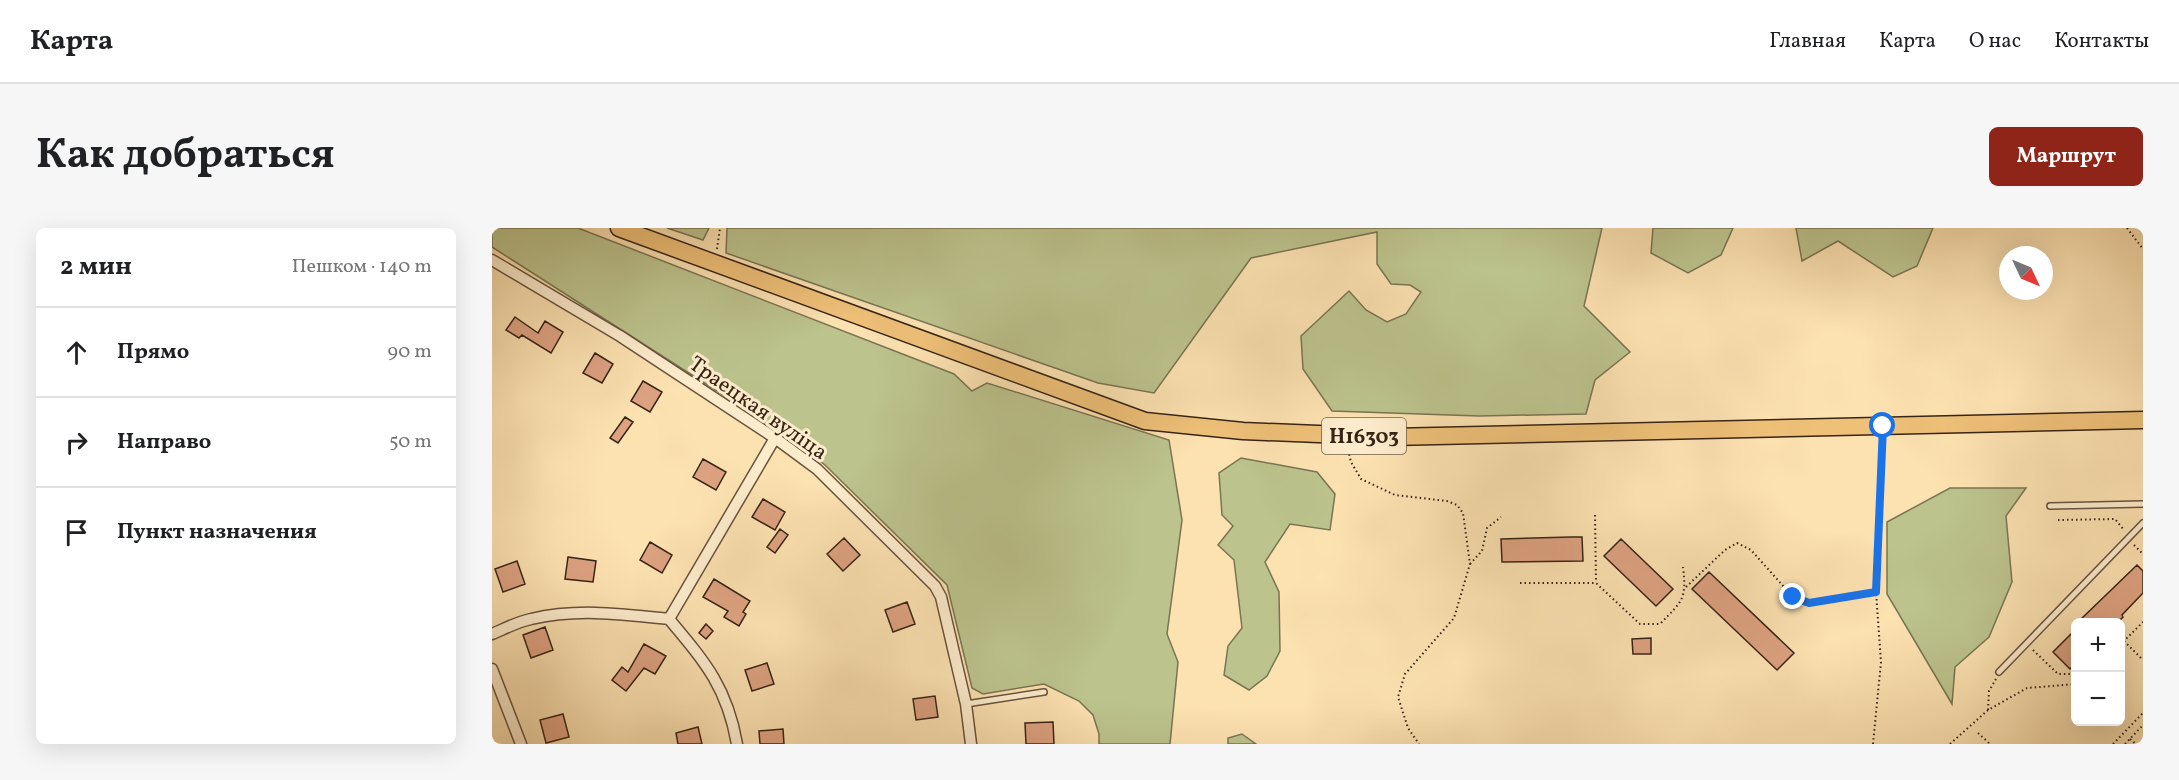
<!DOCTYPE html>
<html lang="ru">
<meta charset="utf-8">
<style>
:root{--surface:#fff;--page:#f6f6f6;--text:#202124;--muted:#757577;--line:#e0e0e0;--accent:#8f2418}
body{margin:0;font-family:Vollkorn,serif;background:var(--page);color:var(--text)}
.controls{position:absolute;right:18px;bottom:18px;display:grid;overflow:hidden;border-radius:9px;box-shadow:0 6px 24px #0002}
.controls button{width:54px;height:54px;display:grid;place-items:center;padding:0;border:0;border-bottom:2px solid var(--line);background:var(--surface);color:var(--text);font:30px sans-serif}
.compass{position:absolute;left:1507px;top:18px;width:54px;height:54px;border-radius:50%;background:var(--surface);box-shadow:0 6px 24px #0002;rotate:134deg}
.stop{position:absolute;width:18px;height:18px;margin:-14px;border:4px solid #1a73e8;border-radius:50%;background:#fff}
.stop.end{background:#1a73e8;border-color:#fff;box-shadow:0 2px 6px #0008}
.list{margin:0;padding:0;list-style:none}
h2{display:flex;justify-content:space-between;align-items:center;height:78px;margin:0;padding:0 24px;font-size:26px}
h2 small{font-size:20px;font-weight:400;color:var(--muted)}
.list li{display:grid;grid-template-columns:39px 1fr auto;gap:18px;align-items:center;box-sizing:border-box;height:90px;padding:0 24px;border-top:2px solid var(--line)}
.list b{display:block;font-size:22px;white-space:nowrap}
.list em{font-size:20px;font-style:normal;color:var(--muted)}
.icon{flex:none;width:33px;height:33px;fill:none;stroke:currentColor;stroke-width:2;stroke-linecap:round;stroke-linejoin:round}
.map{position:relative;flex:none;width:1651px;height:516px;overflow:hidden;border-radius:9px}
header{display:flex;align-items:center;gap:36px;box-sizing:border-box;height:84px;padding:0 30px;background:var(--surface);border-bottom:2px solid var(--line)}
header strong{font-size:28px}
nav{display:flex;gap:33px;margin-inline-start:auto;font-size:21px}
.intro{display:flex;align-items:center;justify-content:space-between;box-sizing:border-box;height:144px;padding:0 36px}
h1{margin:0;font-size:42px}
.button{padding:15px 27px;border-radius:9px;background:var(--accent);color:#fff;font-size:21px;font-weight:700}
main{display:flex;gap:36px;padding:0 36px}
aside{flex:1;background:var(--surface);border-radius:9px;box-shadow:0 6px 24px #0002}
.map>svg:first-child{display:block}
.green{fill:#bcc38d;stroke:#7a7452;stroke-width:1.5}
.building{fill:#dda281;stroke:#372416;stroke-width:1.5}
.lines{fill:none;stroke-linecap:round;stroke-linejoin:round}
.lane-casing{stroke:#68533d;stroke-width:8}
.street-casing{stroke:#68533d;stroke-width:13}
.primary-casing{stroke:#372416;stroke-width:19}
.path{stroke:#372416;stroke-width:2;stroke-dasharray:1.5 3;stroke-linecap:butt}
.lane{stroke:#fdeccc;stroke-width:5}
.street{stroke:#fdeccc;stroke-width:10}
.primary{stroke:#eec078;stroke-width:16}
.route{stroke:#1a73e8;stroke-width:8}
.labels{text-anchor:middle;stroke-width:6;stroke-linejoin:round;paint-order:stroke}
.shield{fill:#fdeccc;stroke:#72604d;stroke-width:1.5}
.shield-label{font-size:21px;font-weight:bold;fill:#372416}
.street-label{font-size:22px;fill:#372416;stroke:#fdeccc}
</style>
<header>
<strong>Карта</strong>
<nav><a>Главная</a><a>Карта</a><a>О нас</a><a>Контакты</a></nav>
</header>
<div class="intro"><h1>Как добраться</h1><a class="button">Маршрут</a></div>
<main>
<aside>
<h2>2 мин<small>Пешком · 140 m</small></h2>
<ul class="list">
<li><svg class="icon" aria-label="ahead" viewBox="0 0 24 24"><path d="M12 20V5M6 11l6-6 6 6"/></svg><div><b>Прямо</b></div><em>90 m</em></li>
<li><svg class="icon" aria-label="right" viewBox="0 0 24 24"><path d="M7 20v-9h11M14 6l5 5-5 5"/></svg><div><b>Направо</b></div><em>50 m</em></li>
<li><svg class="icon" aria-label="arrive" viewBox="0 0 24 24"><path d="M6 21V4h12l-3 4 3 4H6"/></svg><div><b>Пункт назначения</b></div></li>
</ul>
</aside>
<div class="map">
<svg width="1651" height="516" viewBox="0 0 1651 516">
<rect width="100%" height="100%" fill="#fce1b1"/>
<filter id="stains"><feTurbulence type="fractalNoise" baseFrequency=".00333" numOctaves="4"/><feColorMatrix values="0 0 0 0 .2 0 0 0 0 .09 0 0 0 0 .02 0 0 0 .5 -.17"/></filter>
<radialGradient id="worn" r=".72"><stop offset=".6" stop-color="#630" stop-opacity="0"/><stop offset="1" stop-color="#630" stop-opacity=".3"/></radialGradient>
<path class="green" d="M0,0h86l376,146 18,17 15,-8 182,57 13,80 -15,114 11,28 -8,82h-71v-10l-6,-19 -14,-14 -35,-17 -61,10 -11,-6 -25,-103 -122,-120 -47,-35 -286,-183z
M175,0h42l-6,12z
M235,0h875l-18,78 46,46 -35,28 -9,34 -107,2 -147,-5 -29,-42 -2,-33 48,-45 17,19 21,12 19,-8 15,-22 -11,-7 -19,-1 -14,-20v-32l-126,26 -97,135 -56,-10 -372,-130z
M1161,0h80l-12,27 -33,18 -37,-20z
M1304,0h137l-16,38 -24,11 -55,-36 -36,20z
M749,230l76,14 18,22 -5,36 -40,-6 -25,38 14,30 1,59 -13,25 -18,14 -25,-15 4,-29 14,-18 -8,-68 -16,-15 15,-19 -11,-11 -3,-42z
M1458,260h76l-20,28 6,66 -23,55 -34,30 -3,37 -65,-110v-72z
M750,506l14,10h-28v-6z"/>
<path class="building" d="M23,89l23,16 7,-12 18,11 -12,21 -29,-18 -3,3 -13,-8z
M103,125l18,11 -11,19 -19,-10z
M151,153l19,11 -12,20 -19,-11z
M133,189l8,5 -15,21 -8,-5z
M211,231l23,13 -10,18 -23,-13z
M271,271l22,13 -10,18 -23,-13z
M288,301l8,6 -13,18 -8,-6z
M1079,309h11l1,24 -81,1 -1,-23z
M352,310l16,17 -17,16 -16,-17z
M1129,311l52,50 -17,17 -52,-50z
M158,314l22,13 -10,18 -22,-13z
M76,329l28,4 -3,21 -28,-3z
M25,333l8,23 -22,8 -8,-23z
M1645,337l6,6v22l-21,22 1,2 -5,5h-40z
M1217,344l85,81 -17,17 -85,-81z
M222,351l36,22 -7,11 3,2 -7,12 -15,-9 4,-6 -25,-14z
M415,374l8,22 -22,8 -8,-22z
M214,396l7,7 -7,8 -7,-6z
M53,399l8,23 -22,8 -8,-23z
M1584,401v34l-6,6 -17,-17z
M1159,410v16h-18l-1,-15z
M152,416l22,12 -11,18 -11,-6 -18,23 -14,-11 10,-13 6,5z
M275,435l7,21 -22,7 -7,-21z
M443,468l3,21 -22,3 -3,-21z
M71,486l6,23 -23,6 -6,-23z
M561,494l1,22h-28l-1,-21z
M206,499l4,17h-24l-2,-11z
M291,501l1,15h-24l-1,-13z"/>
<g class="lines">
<g class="lane-casing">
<path id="lane" d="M1558,278l93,-2
M1507,444l144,-149
M474,476l78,-12"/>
</g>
<g class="street-casing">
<path id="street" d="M0,32l128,76 155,102 42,31 118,117 6,11 25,107 5,40
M0,406c12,-5 25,-12 39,-15 46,-11 91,-5 138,0
M0,441l29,75
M245,516c-10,-57 -32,-82 -68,-125l106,-181"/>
</g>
<g class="primary-casing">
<path id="primary" d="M127,0l526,193 98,10 148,6 752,-17"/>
</g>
<path class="path" d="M1635,0l16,21
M225,21l3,-21
M856,222l3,12 10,17 34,16 52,6 10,4 6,8 7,51 -16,54 -49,56 -7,23 10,31 11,16
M1103,287l1,66
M1566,292l57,-1 9,11
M1642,317l9,9
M978,336l12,-13 5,-23 14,-11
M1028,355h76l44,41h20c22,-23 27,-24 23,-57
M1194,359l39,-37 12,-7 14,7 42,47 16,6 67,-11
M1632,413l19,19
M1628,417l23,-23
M1541,422l25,24h18
M1496,482l1,-19 7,-12
M1486,505l12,11
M1638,511l6,5
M1381,516l8,-82 -5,-70 6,-154
M1458,516l38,-34 39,-22 49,-4
M1621,516l30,-31
M1633,516l18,-19"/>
<use href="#lane" class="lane"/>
<use href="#street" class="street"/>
<use href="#primary" class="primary"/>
</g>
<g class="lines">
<path class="route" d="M1301,369l16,6 67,-11 7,-166"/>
</g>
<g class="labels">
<rect class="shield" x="830" y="190" width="84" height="36" rx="4.5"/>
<g class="shield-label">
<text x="872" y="215">Н16303</text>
</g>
<g class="street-label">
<text transform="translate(267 179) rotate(35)" y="8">Траецкая вуліца</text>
</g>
</g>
<rect width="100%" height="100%" filter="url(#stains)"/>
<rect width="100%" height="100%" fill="url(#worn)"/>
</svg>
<div class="controls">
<button>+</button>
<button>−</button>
</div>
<svg class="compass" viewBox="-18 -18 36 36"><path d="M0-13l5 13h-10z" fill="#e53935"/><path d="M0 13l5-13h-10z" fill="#757577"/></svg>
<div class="stop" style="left:1391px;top:198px"></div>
<div class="stop end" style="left:1301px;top:369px"></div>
</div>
</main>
